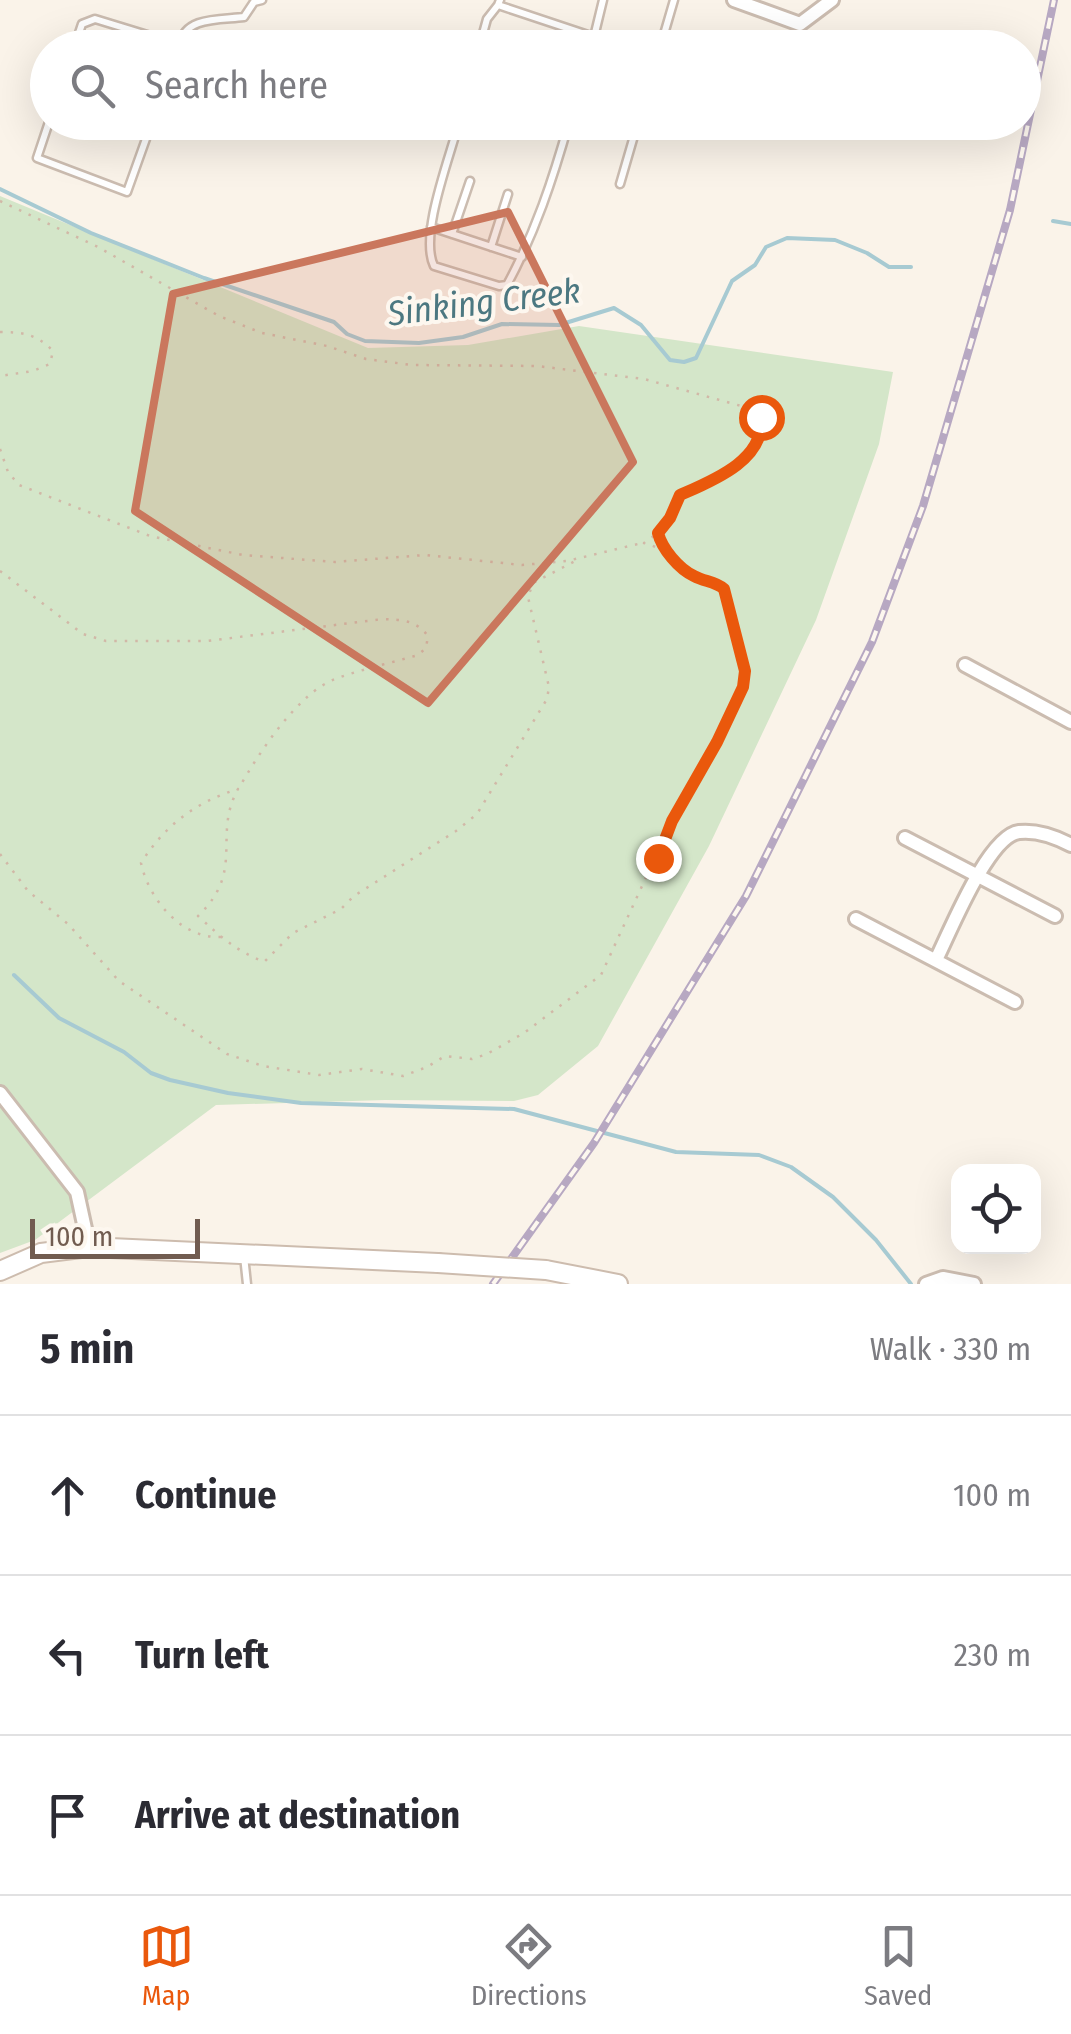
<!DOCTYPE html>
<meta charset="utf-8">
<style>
:root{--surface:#fff;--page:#f7f7f7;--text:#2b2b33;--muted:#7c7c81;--line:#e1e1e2;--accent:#ea580c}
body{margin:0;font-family:"Fira Sans Condensed",sans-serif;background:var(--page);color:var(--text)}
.controls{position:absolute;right:30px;bottom:30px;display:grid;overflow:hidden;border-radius:20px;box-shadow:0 10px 40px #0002}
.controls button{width:90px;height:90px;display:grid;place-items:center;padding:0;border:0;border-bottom:2px solid var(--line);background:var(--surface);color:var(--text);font:50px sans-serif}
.scale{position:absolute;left:30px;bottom:25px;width:170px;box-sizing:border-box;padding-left:10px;border:5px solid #715c50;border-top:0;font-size:28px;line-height:35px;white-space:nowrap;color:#715c50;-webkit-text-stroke:8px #fdf7ef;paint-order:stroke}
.stop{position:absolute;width:30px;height:30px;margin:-22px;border:8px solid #ea580c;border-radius:50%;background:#fff}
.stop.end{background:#ea580c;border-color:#fff;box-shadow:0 2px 10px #0008}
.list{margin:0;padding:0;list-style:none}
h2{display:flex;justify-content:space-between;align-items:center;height:130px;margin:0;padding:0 40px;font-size:42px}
h2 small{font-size:32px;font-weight:400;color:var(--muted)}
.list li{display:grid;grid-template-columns:65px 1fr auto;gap:30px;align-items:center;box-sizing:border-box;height:160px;padding:0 40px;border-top:2px solid var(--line)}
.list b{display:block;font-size:38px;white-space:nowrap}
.list em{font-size:32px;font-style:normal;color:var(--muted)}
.icon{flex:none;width:55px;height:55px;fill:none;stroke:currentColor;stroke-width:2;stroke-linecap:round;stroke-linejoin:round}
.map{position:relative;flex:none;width:1071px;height:1284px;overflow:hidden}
.search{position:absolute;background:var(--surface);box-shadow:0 10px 40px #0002;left:30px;right:30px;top:30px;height:110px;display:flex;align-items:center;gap:25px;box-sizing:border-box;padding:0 35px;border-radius:55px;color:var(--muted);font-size:38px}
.sheet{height:610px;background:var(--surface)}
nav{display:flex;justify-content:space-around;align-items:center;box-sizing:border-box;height:140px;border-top:2px solid var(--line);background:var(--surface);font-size:28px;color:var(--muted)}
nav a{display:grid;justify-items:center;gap:5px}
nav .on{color:var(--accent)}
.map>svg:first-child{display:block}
.green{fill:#d4e6c9}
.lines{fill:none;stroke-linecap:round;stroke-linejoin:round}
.stream{stroke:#a7cad2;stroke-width:4}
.lane-casing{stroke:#cbbcb0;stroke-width:11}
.street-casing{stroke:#cbbcb0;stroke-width:18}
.secondary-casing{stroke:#cdbcae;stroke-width:22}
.path{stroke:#d1b8a7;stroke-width:2.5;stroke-dasharray:2.5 8;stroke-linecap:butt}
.lane{stroke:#fff;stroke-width:6}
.street{stroke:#fff;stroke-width:12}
.secondary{stroke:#fff;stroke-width:18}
.rail-casing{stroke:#b7a8c2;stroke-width:8}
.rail{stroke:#fdf7ef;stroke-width:4;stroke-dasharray:11;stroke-linecap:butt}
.secondary-bridge-casing{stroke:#cdbcae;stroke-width:22;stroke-linecap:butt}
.secondary-bridge{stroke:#fff;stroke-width:18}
.route{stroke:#ea580c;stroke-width:12}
.marked{fill:#ca775d;fill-opacity:0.2;stroke:#ca775d;stroke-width:8;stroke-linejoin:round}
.labels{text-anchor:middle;stroke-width:8;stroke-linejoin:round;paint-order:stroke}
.water-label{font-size:35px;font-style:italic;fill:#4c7881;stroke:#fdf7ef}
</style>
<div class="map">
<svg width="1071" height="1284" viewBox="0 0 1071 1284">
<rect width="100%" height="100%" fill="#faf3e9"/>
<path class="green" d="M0,196l368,152 100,-3 111,-19 314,46 -14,72 -63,176 -107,226 -111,200 -60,49 -24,6 -129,-1 -169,5 -181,135 -35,13z"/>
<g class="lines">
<path class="stream" d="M0,189l91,44 113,45 130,44 13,12 18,7 54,2 44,-6 39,-13 57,1 55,-17 27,17 29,35 14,2 12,-4 36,-77 23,-16 11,-18 21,-9 48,2 32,13 22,14h22
M1053,221l18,3
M14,975l45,43 65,34 27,21 19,7 58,13 73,10 213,6 162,43 83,3 32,12 42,30 43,43 35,44"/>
<g class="lane-casing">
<path id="lane" d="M500,0l-2,5 96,32 9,-37
M180,45c4,-29 41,-25 64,-28l10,-15 8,-2
M74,48l8,-24 13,-5 85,26
M479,48l8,-29 11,-14
M660,48l14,-48
M49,122l-12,36 90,34 25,-70
M459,122c-9,35 -40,113 -25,144l65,20 8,-1c28,-52 46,-106 62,-163
M620,184l18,-62
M431,227l91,30
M452,234l18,-53
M491,247l17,-53
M244,1256l3,28"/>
</g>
<g class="street-casing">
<path id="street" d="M734,0l66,24 32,-24
M965,665l106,57
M905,838l150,78
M856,919l159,83
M936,960c14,-28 52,-124 83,-128 18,-2 37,5 52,13
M0,1093l77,99 12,55
M926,1284l17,-6 31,6"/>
</g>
<g class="secondary-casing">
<path id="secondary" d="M546,1270l72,14
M0,1271l41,-18 48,-6 349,16"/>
</g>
<path class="path" d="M0,201l98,46 121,69 43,17 65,13 39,13 46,6 125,1 107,13 108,30 9,8 1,10 -5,13 -14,20 -23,18 -39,17 -22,37
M0,332c22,0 37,2 53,19l-3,13 -17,7 -33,5
M0,449l8,23 11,13 131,51 93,19 92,7 90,-7 97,10 45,-4 75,-18
M0,571l83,63 23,7h101l176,-22c19,1 33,1 45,17l-2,12 -8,7c-27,8 -56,14 -83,24 -37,14 -77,75 -96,109
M0,854l28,37 40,33 51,57 108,73 36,12 56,9 43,-6 41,7 24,-9 18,-11 27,3 15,-5 37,-21 77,-58 71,-154 71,-134 2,-16 -20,-82c-10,-8 -21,-7 -32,-13 -22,-11 -20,-25 -49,-33l14,-10 4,15
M221,937c-39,2 -72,-37 -80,-74 24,-38 55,-61 97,-74 -26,47 8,81 -40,127 23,21 37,34 66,46l29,-29 48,-24 13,-13 102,-65 21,-17 70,-115 2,-12 -21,-90 5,-14 46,-24"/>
<use href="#lane" class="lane"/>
<use href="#street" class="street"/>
<use href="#secondary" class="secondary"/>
<g class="rail-casing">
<path id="rail" d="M493,1284l101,-141 152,-247 126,-254 51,-136 87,-296 44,-210"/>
</g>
<use href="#rail" class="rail"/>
<g class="secondary-bridge-casing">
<path id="secondary-bridge" d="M438,1263l108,7"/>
</g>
<use href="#secondary-bridge" class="secondary-bridge"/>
</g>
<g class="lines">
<path class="route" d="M658,858l14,-37 45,-79 26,-55 2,-16 -21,-82c-9,-8 -19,-7 -30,-13 -15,-7 -32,-27 -36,-43l12,-15 10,-23c32,-14 86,-35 81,-78"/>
</g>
<path class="marked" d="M508,212l125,250 -205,241 -293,-192 38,-217z"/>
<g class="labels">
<g class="water-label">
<text transform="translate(484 302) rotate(-7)" y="12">Sinking Creek</text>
</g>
</g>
</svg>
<div class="controls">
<button><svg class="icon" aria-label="locate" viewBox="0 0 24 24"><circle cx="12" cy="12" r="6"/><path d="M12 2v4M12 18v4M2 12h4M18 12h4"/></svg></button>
</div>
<div class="scale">100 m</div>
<div class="stop" style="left:761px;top:417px"></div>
<div class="stop end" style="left:658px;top:858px"></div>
<div class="search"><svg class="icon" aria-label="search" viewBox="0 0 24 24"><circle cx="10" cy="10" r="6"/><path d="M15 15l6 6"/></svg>Search here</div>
</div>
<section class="sheet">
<h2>5 min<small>Walk · 330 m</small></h2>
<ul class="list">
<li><svg class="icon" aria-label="ahead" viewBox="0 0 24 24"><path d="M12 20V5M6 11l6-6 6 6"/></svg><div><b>Continue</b></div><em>100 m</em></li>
<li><svg class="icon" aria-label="left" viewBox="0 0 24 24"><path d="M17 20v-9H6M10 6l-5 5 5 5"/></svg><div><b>Turn left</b></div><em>230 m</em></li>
<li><svg class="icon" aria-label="arrive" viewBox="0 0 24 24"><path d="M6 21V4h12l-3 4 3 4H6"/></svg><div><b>Arrive at destination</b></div></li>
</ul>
</section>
<nav>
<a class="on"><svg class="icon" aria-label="map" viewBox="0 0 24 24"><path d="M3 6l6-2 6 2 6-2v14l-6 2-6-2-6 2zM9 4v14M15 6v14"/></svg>Map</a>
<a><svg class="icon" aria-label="directions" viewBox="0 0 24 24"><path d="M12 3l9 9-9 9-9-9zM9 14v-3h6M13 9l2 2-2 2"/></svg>Directions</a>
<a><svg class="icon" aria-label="saved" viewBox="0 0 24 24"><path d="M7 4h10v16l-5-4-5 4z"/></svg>Saved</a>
</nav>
